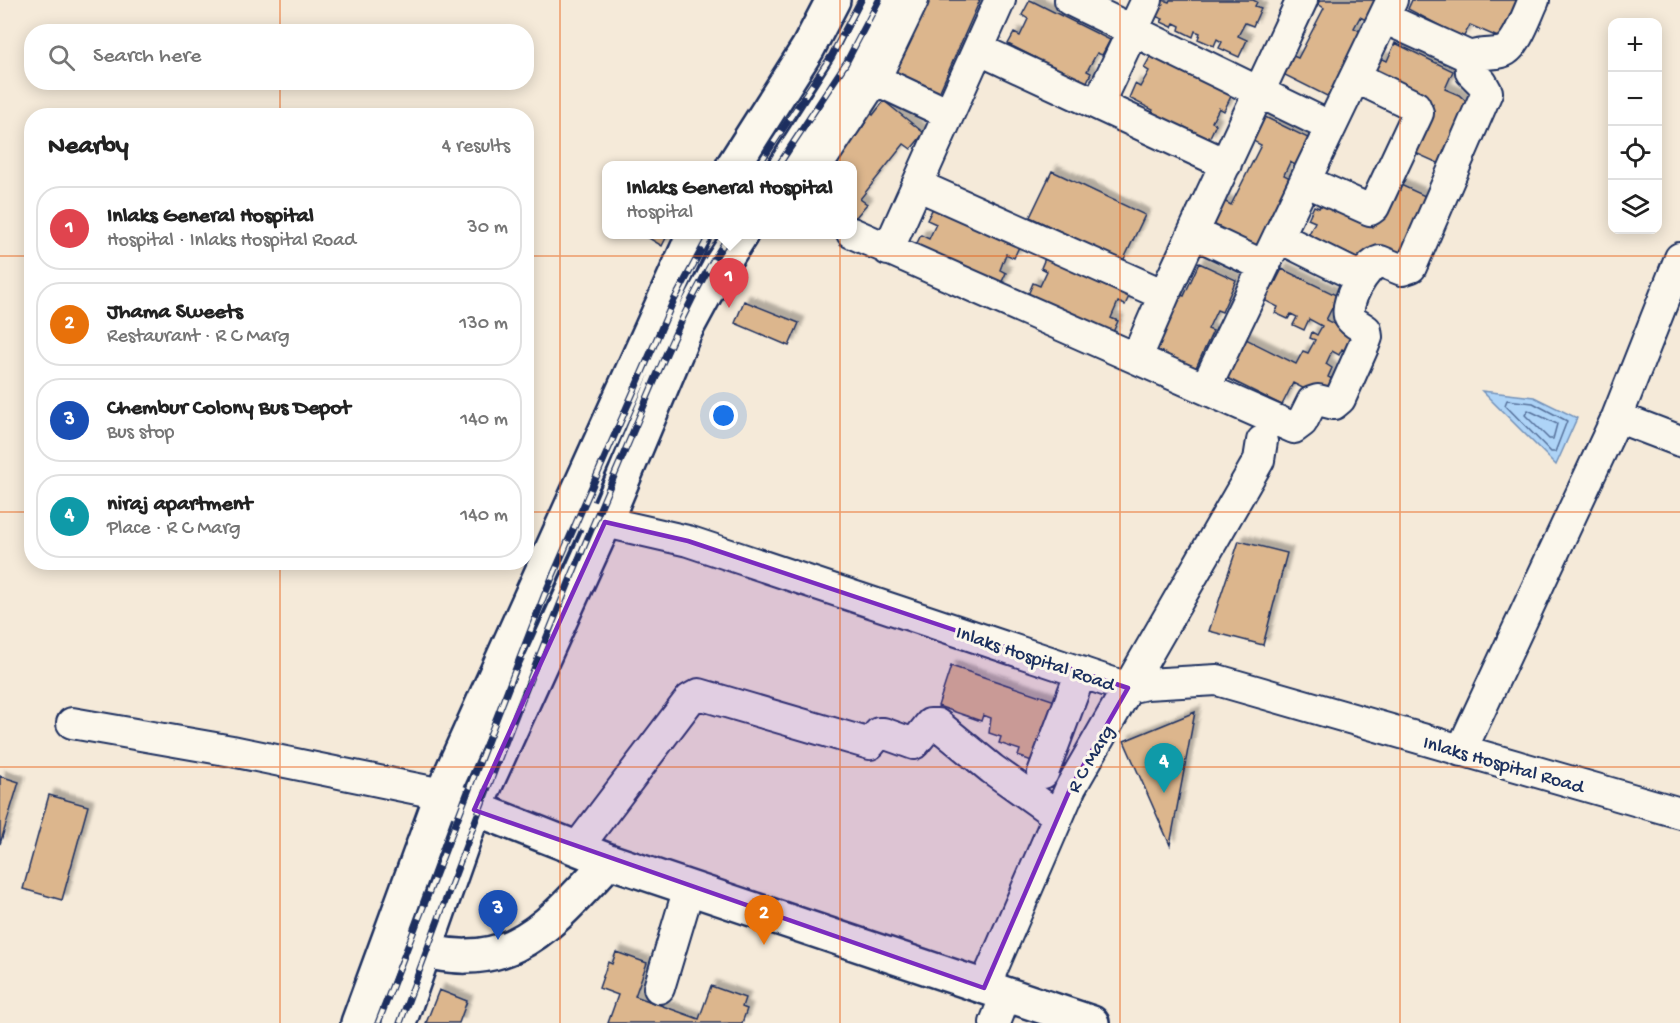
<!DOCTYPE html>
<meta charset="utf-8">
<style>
:root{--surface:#fff;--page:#f6f6f6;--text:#222;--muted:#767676;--line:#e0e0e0;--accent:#1f6fb2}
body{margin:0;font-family:"Gochi Hand",sans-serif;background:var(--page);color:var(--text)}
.controls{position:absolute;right:18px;top:18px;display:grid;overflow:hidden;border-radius:12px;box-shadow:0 3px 15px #0003}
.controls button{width:54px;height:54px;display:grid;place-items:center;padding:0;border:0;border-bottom:2px solid var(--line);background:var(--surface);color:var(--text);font:30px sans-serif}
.you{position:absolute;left:724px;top:416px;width:21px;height:21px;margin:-15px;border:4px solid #fff;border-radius:50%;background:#1a73e8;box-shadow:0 0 0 9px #1a73e833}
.badge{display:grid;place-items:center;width:39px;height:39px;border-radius:50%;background:var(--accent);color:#fff;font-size:20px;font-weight:700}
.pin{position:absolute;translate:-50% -50px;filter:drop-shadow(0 2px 3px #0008)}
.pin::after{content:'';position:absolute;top:32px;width:21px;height:18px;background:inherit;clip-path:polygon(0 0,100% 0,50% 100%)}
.popup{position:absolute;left:602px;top:161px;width:255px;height:78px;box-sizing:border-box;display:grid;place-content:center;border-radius:12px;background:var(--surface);filter:drop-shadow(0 2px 4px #0005);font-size:20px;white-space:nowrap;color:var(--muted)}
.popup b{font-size:22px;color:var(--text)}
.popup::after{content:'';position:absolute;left:50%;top:100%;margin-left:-12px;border:12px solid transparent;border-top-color:var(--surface)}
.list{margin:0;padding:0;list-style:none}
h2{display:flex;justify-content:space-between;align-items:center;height:78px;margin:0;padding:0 24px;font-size:26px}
h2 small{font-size:20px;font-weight:400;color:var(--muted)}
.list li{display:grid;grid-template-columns:39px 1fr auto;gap:18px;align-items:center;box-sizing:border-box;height:84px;margin:0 12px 12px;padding:0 12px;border:2px solid var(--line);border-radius:24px}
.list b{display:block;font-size:22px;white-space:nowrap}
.list p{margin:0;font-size:20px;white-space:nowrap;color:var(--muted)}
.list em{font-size:20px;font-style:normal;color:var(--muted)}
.icon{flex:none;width:33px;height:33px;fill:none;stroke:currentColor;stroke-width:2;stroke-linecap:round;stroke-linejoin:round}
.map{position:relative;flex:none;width:1680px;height:1023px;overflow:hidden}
.search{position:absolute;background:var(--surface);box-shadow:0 3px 15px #0003;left:24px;top:24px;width:510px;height:66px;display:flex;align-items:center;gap:15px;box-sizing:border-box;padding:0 21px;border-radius:24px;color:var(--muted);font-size:22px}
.panel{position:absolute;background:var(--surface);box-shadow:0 3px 15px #0003;left:24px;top:108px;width:510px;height:462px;border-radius:24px}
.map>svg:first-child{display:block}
.water{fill:#aed4f7;stroke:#7392ba;stroke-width:1.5}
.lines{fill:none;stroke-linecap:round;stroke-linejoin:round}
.shore{stroke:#56719b;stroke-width:1.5}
.building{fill:#dcb68d;stroke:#1b2f5e;stroke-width:1.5;filter:url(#shadow)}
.minor-casing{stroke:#1b2f5e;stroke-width:34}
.major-casing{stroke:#1b2f5e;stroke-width:38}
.minor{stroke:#fbf7ec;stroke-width:30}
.major{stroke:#fbf7ec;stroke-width:33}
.rail-casing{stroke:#1b2f5e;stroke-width:7}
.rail{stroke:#fbf7ec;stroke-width:4.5;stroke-dasharray:14;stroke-linecap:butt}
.marked{fill:#7b2cbf;fill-opacity:0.2;stroke:#7b2cbf;stroke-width:4.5;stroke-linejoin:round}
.grid{fill:none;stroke:#e8590c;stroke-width:1.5;stroke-opacity:0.55}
.labels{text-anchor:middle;stroke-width:6;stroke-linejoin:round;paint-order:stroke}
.street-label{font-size:20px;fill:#1b2f5e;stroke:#fbf7ec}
</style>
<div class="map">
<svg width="1680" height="1023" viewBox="0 0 1680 1023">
<defs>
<filter id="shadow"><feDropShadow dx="5.5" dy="-5.5" stdDeviation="1.5" flood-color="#0004"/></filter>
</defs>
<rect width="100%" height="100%" fill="#f5ead9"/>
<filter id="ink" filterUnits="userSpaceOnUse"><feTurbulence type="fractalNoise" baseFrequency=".0167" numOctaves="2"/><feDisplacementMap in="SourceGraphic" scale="12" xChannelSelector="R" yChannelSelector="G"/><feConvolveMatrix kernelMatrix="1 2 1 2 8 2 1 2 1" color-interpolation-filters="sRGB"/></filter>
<g filter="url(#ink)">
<path class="water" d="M1482,391l52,6 43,21 -21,47z"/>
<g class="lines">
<path class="shore" d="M1507,400l26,3 34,18 -12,31h-4l-46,-47z
M1528,410l29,14 -4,15h-4l-24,-24z"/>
</g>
<path class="building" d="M922,0h58l-42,95 -16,-7 2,-3 -31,-9z
M1030,0l80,40 -8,15 -5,-2 -10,18 4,2 -5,11 -53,-21 3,-5 -28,-14 6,-11 6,3 8,-17 -6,-4z
M1163,0l6,2 1,-2h83l4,2 -2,4 6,2 -8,18 -8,-3 -7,13 9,4 -8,17 -20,-9 3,-6 -5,-3 -3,7 -16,-7 2,-6 -5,-2 -2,6 -14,-7 1,-4 -6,-3 -2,4 -11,-5 2,-3 -8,-3z
M1320,0h59l-11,21 -8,-4 -6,11 8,4 -33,65 -46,-23 10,-18 5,2 26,-50 -6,-4z
M1412,0h110l-22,38 -30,-13 -7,13 -55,-29z
M1395,43l58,28 -8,18 14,6 16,15 -28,57 -36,-16 22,-47 -61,-29 9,-17 6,3z
M1153,52l79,42 -8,17 -5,-3 -7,14 4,2 -7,15 -27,-13 -4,7 -29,-16 4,-7 -24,-12 6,-14 5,3 9,-16 -5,-3z
M884,101l40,32 -13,16 -7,-5 -44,55 7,5 -15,18v-56h-28l34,-42 4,4 3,-5 -5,-4 8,-9 5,5z
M1265,117l45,22 -13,27 -7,-4 -6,13 6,3 -34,69 -45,-22 13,-24 7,4 30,-60 -8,-4z
M1052,171l93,44 -22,46 -93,-44z
M1394,182l40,18 -29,61 -30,-14 -9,18 -59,-27 8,-16 -7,-3 6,-13 5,2 3,-5 51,24z
M936,202l85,40 -7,16 -8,-4 -6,16 6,3 -9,19 -85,-39 9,-18 8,4 7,-15 -9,-4z
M642,234h26l-6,12z
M1048,251l84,39 -7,15 -7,-3 -7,16 7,3 -9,20 -84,-39 8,-19 7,3 7,-15 -6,-3z
M1199,263l37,17 -14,32 -5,-2 -9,19 5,2 -21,45 -41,-19 19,-38 -7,-3 15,-22 6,2z
M1282,269l56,27 -12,24 34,17 -8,17 -10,-5 -3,6 -7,-4 -6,13 6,4 -4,9 10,5 -10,19 -35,-18 -11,22 -57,-28 13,-42 58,29 7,-13 5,2 7,-13 -5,-2 2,-6 5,3 5,-9 -13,-7 -5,11 -11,-5 4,-8 -6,-3 -3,5 -13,-6 3,-6 -18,-9 8,-16 6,3z
M744,301l55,22 -10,23 -54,-23z
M1239,541l48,12 -24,92 -54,-14z
M951,666l110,37 -21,61 -22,-8 2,-6 -21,-7 2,-6 -12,-4 2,-15 -8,-3 -2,6 -43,-15z
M1195,712l-25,133 -46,-104z
M0,776l19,6 -19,62z
M49,795l39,11 -26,94 -39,-11z
M616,952l31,11 -12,33 64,23 12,-33 34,12 -3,9 5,2 -5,14h-134l10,-28 -19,-7 9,-26 4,2z
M439,990l28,11 -8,22h-33z"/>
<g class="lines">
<g class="minor-casing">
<path id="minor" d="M1070,0l261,127
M1384,18l86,39c11,-5 21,-2 32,-5 14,-3 26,-40 32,-52
M978,49l248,115
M857,71l92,43
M1098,104l49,-104
M817,166l58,-87 38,-79
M1305,181l65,29 4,-3 44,-94 -3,-7 -60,-29
M917,185l247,110 -27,62
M852,233l442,195 8,-6 10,-20 6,-2 16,4 6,-5 24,-54 3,-8 -1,-7c-5,-4 -13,-7 -16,-12 -7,-13 15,-53 30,-57l22,9 9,-3 76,-175 -5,-9 -11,-11 -1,-15
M1194,233l70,33
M1278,237l83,41
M888,250l112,-250
M1164,295l138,-295
M1206,387l186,-387
M1617,417l63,24
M571,509l34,13 83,19 440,147 18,-4 71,-4 463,133
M72,723l160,28 210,43
M1461,751l156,-334 63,-159
M1043,773l38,-101
M577,848l113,-149 9,-5 171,50 9,-11h4l31,11 16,-20h7l55,45 66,47
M659,988l30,-100
M984,988l87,-201 188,-327 3,-19
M995,1023l11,-28"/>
</g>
<g class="major-casing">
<path id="major" d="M733,166l75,-118 25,-48
M786,166l63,-99 34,-67
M454,800l155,61 483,162
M402,944c104,36 142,-13 207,-83
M358,1023l84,-229 252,-560
M399,1023l75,-213 131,-288 80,-191 33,-61 23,-36"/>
</g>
<use href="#minor" class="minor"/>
<use href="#major" class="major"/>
<g class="rail-casing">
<path id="rail" d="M758,166l74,-111 29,-55
M778,166l68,-103 33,-63
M378,1023l166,-427 128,-292 38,-70
M400,1023c69,-187 138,-373 218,-556 34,-78 64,-162 112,-233"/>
</g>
<use href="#rail" class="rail"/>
</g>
</g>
<path class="marked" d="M605,522l83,19 440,147 -57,99 -87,201 -510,-178z"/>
<path class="grid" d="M280,0v32M560,0v1023M840,0v1023M1120,0v1023M1400,0v1023M280,82v34M0,256h32M526,256h1154M0,512h32M526,512h1154M280,562v461M0,767h1680"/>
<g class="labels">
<g class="street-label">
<text transform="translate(1036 657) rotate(19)" y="7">Inlaks Hospital Road</text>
<text transform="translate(1089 758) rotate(-60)" y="7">R C Marg</text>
<text transform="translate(1504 763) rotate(16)" y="7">Inlaks Hospital Road</text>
</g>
</g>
</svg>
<div class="controls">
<button>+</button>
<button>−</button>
<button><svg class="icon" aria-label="locate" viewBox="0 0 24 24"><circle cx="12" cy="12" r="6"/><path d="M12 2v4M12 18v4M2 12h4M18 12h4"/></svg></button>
<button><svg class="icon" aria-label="layers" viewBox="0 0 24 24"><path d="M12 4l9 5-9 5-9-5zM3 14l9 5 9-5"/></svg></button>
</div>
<div class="you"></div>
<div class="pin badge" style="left:729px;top:308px;background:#e0444e">1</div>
<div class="popup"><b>Inlaks General Hospital</b>Hospital</div>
<div class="pin badge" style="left:764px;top:945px;background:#e8710a">2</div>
<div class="pin badge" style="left:498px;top:940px;background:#1a4fb4">3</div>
<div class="pin badge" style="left:1164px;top:793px;background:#0f9aa8">4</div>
<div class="search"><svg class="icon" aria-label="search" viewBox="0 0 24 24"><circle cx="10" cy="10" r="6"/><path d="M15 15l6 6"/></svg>Search here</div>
<section class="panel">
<h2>Nearby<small>4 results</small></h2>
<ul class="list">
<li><span class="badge" style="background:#e0444e">1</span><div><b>Inlaks General Hospital</b><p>Hospital · Inlaks Hospital Road</p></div><em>30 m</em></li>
<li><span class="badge" style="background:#e8710a">2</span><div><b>Jhama Sweets</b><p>Restaurant · R C Marg</p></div><em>130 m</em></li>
<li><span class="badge" style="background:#1a4fb4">3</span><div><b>Chembur Colony Bus Depot</b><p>Bus stop</p></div><em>140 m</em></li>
<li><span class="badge" style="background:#0f9aa8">4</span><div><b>niraj apartment</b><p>Place · R C Marg</p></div><em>140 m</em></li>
</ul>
</section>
</div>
